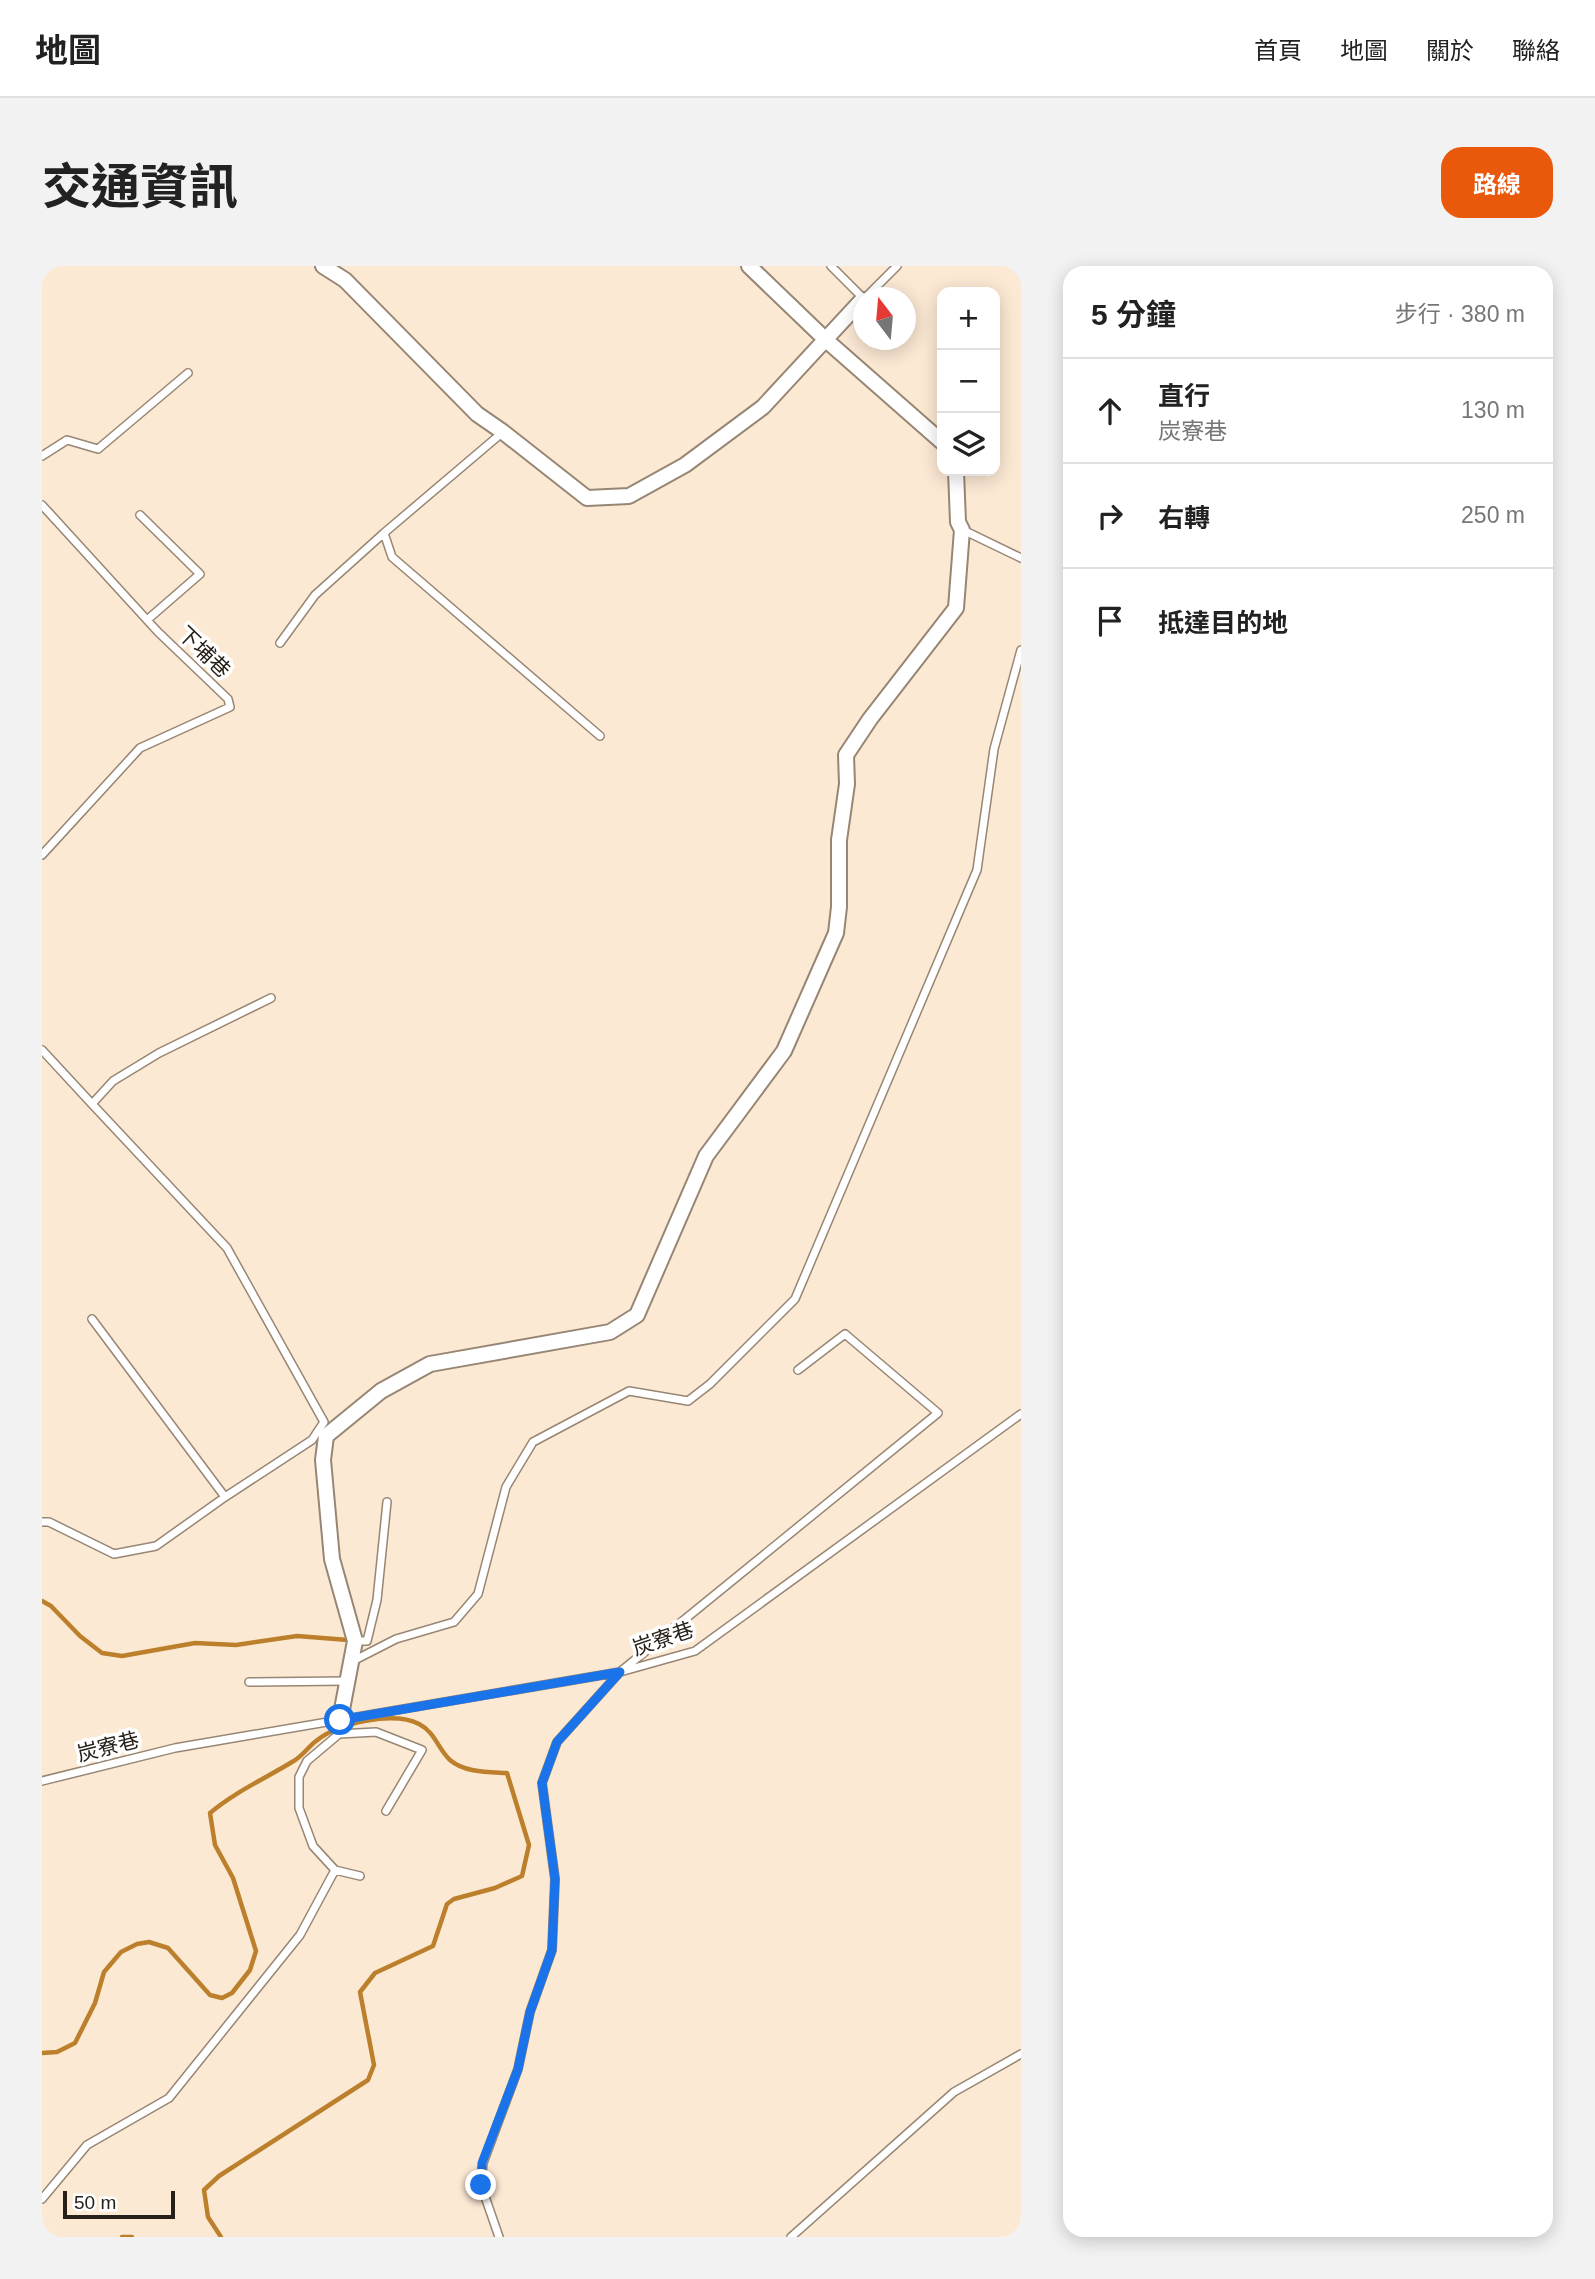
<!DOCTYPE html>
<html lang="zh-TW">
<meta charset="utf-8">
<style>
:root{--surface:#fff;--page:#f2f2f2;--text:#222;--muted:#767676;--line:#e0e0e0;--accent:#ea580c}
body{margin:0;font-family:Helvetica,"Noto Sans TC",sans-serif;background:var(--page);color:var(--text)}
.controls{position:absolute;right:21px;top:21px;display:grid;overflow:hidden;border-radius:14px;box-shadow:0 4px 18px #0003}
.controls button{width:63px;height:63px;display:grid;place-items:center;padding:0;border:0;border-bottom:2px solid var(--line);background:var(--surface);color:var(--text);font:35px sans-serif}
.compass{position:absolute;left:811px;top:21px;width:63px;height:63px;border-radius:50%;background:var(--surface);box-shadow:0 4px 18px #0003;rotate:344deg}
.scale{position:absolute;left:21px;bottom:18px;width:112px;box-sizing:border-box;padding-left:7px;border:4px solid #272018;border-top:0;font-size:19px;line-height:24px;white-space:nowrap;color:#272018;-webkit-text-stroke:5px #fff;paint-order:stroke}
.stop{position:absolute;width:21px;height:21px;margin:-16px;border:5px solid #1a73e8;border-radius:50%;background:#fff}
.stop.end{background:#1a73e8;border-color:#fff;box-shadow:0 2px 7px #0008}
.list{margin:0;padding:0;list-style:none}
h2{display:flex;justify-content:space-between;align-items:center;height:91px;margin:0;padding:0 28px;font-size:30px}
h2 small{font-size:23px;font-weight:400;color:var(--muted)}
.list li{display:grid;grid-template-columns:46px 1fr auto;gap:21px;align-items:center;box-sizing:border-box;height:105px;padding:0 28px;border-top:2px solid var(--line)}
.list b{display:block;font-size:26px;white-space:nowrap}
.list p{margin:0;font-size:23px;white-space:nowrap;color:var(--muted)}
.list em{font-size:23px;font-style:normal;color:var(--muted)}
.icon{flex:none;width:38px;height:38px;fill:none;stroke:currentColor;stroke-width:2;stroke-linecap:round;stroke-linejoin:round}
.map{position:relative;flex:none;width:979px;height:1971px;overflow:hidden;border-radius:21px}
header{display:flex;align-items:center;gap:42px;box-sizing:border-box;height:98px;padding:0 35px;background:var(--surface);border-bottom:2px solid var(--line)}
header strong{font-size:33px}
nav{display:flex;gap:38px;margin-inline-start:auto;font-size:24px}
.intro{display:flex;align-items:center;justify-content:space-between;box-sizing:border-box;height:168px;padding:0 42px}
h1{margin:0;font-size:49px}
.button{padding:18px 32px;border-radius:21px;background:var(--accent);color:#fff;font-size:24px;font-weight:700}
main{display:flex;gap:42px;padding:0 42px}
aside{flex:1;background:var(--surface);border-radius:21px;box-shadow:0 4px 18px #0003}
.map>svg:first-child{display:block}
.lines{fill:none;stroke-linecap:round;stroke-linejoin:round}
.stream{stroke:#bc802c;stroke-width:4.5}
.service-casing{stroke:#978673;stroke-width:10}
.minor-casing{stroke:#978673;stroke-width:18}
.service{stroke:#fff;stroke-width:7}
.minor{stroke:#fff;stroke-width:14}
.route{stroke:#1a73e8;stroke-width:9}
.labels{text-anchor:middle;stroke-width:7;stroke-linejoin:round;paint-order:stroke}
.street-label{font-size:21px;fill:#272018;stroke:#fff}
</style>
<header>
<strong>地圖</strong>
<nav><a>首頁</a><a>地圖</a><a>關於</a><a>聯絡</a></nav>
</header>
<div class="intro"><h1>交通資訊</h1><a class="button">路線</a></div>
<main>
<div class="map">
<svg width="979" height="1971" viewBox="0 0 979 1971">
<rect width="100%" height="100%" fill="#fce9d4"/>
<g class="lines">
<path class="stream" d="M0,1335l9,5 29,30 22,17 20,3 73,-13 41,2 61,-9 51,4
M0,1787l15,-1 18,-9 20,-40 9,-31 17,-20 16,-8 12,-2 19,6 42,47 12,3 10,-5 18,-23 6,-19 -23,-73 -18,-33 -5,-32c25,-21 54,-34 82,-51 10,-5 16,-15 24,-21 22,-18 77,-30 103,-17 16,8 19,25 31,36 15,13 39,12 57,13l22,72 -7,31 -27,12 -41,11 -7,5 -14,42 -58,27 -15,19 14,73 -6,15 -149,96 -15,14 4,27 13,20
M80,1971h10"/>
<g class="service-casing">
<path id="service" d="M789,0l33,33
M823,32l32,-32
M461,166l-119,101 8,24 208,179
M0,190l25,-16 31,9 90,-76
M0,239l116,127 70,67 2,8 -90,41 -98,107
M98,249l60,59 -53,46
M921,264l58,28
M238,377l35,-48 69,-62
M0,784l50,54 21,-23 46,-28 112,-55
M50,838l135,144 97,174 -12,18 -87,57
M0,1256h7l65,32 42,-8 69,-49 -133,-178
M313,1375h12l10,-41 10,-98
M309,1396l45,-23 58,-17 24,-28 28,-107 27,-45 96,-51 59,10 22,-17 85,-85 182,-429 17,-121 27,-99
M207,1416l98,-1
M0,1515l133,-33 445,-76 75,-21 326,-237
M293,1604l25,6
M0,1933l45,-54 82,-47 131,-163 35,-65 -22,-24 -14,-38v-31l8,-16 32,-27 37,-2 46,18 -36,61
M457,1971l-18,-52 2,-22 35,-94 12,-57 22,-62 3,-71 -13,-96 15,-41 63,-70 318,-259 -93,-79 -47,36
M749,1971l163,-145 67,-38"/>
</g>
<g class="minor-casing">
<path id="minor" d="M281,0l22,14 132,134 26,18 84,66 42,-2 56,-31 78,-58 99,-107
M707,0l77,74 116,102
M298,1454l15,-79 -23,-82 -9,-99 3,-24 55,-45 49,-27 180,-32 27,-17 69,-159 78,-105 52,-118 3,-26v-67l8,-56 -1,-29 24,-36 86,-111 6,-78 -4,-8 -2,-51"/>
</g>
<use href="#service" class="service"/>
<use href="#minor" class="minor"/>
</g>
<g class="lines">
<path class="route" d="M298,1454l280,-48 -63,70 -15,41 13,96 -3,71 -22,62 -12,57 -36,94 -1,22"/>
</g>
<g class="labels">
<g class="street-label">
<text transform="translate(162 386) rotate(44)" y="7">下埔巷</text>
<text transform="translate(621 1373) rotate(-19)" y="7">炭寮巷</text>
<text transform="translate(66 1481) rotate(-14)" y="7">炭寮巷</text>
</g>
</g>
</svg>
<div class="controls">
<button>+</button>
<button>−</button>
<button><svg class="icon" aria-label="layers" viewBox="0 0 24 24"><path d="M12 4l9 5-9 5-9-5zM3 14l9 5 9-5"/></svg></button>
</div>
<svg class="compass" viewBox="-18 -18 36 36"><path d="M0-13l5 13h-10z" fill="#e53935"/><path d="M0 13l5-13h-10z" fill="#767676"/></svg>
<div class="scale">50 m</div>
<div class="stop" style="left:298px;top:1454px"></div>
<div class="stop end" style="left:439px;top:1919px"></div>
</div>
<aside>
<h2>5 分鐘<small>步行 · 380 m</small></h2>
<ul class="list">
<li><svg class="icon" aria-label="ahead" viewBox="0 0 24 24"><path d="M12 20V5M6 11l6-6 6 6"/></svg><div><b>直行</b><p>炭寮巷</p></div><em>130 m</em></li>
<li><svg class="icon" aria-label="right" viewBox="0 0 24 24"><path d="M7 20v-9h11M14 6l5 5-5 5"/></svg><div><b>右轉</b></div><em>250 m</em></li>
<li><svg class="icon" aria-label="arrive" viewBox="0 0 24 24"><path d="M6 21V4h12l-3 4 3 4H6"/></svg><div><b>抵達目的地</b></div></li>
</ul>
</aside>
</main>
